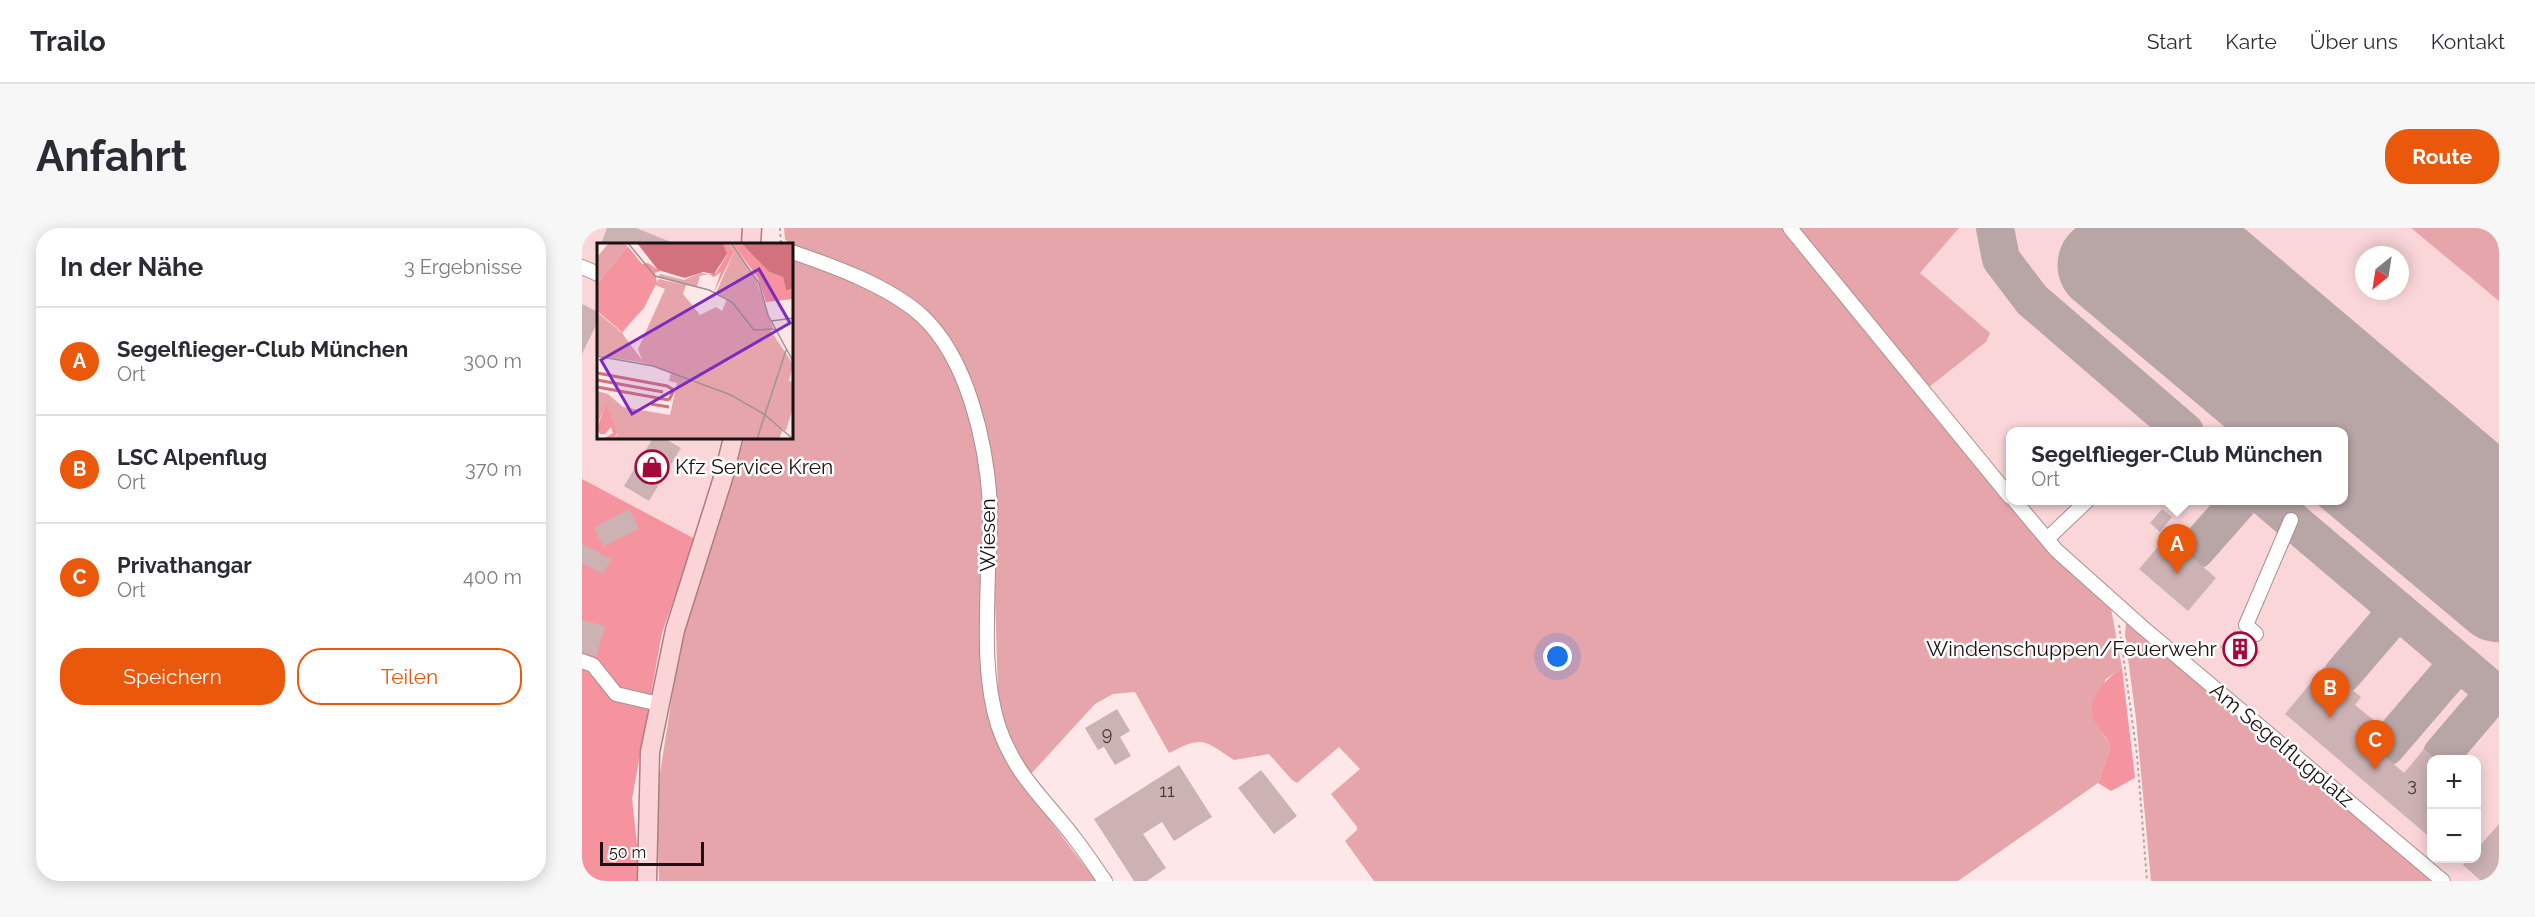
<!DOCTYPE html>
<html lang="de">
<meta charset="utf-8">
<style>
:root{--surface:#fff;--page:#f7f7f7;--text:#2b2b33;--muted:#7c7c81;--line:#e1e1e2;--accent:#ea580c}
body{margin:0;font-family:Raleway,sans-serif;background:var(--page);color:var(--text)}
.controls{position:absolute;right:18px;bottom:18px;display:grid;overflow:hidden;border-radius:12px;box-shadow:0 3px 15px #0003}
.controls button{width:54px;height:54px;display:grid;place-items:center;padding:0;border:0;border-bottom:2px solid var(--line);background:var(--surface);color:var(--text);font:30px sans-serif}
.compass{position:absolute;left:1773px;top:18px;width:54px;height:54px;border-radius:50%;background:var(--surface);box-shadow:0 3px 15px #0003;rotate:210deg}
.scale{position:absolute;left:18px;bottom:15px;width:104px;box-sizing:border-box;padding-left:6px;border:3px solid #1b1212;border-top:0;font-size:16px;line-height:21px;white-space:nowrap;color:#1b1212;-webkit-text-stroke:4px #fff;paint-order:stroke}
.you{position:absolute;left:976px;top:429px;width:21px;height:21px;margin:-15px;border:4px solid #fff;border-radius:50%;background:#1a73e8;box-shadow:0 0 0 9px #1a73e833}
.badge{display:grid;place-items:center;width:39px;height:39px;border-radius:50%;background:var(--accent);color:#fff;font-size:20px;font-weight:700}
.pin{position:absolute;translate:-50% -50px;filter:drop-shadow(0 2px 3px #0008)}
.pin::after{content:'';position:absolute;top:32px;width:21px;height:18px;background:inherit;clip-path:polygon(0 0,100% 0,50% 100%)}
.popup{position:absolute;left:1424px;top:199px;width:342px;height:78px;box-sizing:border-box;display:grid;place-content:center;border-radius:12px;background:var(--surface);filter:drop-shadow(0 2px 4px #0005);font-size:20px;white-space:nowrap;color:var(--muted)}
.popup b{font-size:22px;color:var(--text)}
.popup::after{content:'';position:absolute;left:50%;top:100%;margin-left:-12px;border:12px solid transparent;border-top-color:var(--surface)}
.list{margin:0;padding:0;list-style:none}
h2{display:flex;justify-content:space-between;align-items:center;height:78px;margin:0;padding:0 24px;font-size:26px}
h2 small{font-size:20px;font-weight:400;color:var(--muted)}
.list li{display:grid;grid-template-columns:39px 1fr auto;gap:18px;align-items:center;box-sizing:border-box;height:108px;padding:0 24px;border-top:2px solid var(--line)}
.list b{display:block;font-size:22px;white-space:nowrap}
.list p{margin:0;font-size:20px;white-space:nowrap;color:var(--muted)}
.list em{font-size:20px;font-style:normal;color:var(--muted)}
.actions{display:flex;gap:12px;padding:18px 24px}
.actions a{flex:1;padding:14px 0;border:2px solid var(--accent);border-radius:24px;text-align:center;font-size:21px;color:var(--accent)}
.actions .main{background:var(--accent);color:#fff}
.map{position:relative;flex:none;width:1917px;height:653px;overflow:hidden;border-radius:24px}
header{display:flex;align-items:center;gap:36px;box-sizing:border-box;height:84px;padding:0 30px;background:var(--surface);border-bottom:2px solid var(--line)}
header strong{font-size:28px}
nav{display:flex;gap:33px;margin-inline-start:auto;font-size:21px}
.intro{display:flex;align-items:center;justify-content:space-between;box-sizing:border-box;height:144px;padding:0 36px}
h1{margin:0;font-size:42px}
.button{padding:15px 27px;border-radius:24px;background:var(--accent);color:#fff;font-size:21px;font-weight:700}
main{display:flex;gap:36px;padding:0 36px}
aside{flex:1;background:var(--surface);border-radius:24px;box-shadow:0 3px 15px #0003}
.map>svg:first-child{display:block}
.built{fill:#fad6d8;fill-rule:evenodd}
.green{fill:#e6a5ab}
.forest{fill:#f5939e}
.lines{fill:none;stroke-linecap:round;stroke-linejoin:round}
.taxiway{stroke:#b8a6a7;stroke-width:38}
.runway{stroke:#b8a6a7;stroke-width:93}
.building{fill:#cdb2b4}
.minor-casing{stroke:#a88f91;stroke-width:16}
.major-casing{stroke:#ab7e81;stroke-width:21}
.path{stroke:#b6a4a5;stroke-width:2;stroke-dasharray:3 3;stroke-linecap:butt}
.minor{stroke:#fff;stroke-width:14}
.major{stroke:#fbd4d7;stroke-width:18}
.labels{text-anchor:middle;stroke-width:5;stroke-linejoin:round;paint-order:stroke}
.number-label{font-size:18px;fill:#483a3a}
.poi-label{font-size:21px;fill:#1b1212;stroke:#fff;text-anchor:start}
.street-label{font-size:21px;fill:#1b1212;stroke:#fff}
.inset-river{fill:none;stroke:#d1727e;stroke-width:3}
.inset-road{fill:none;stroke:#a39292;stroke-width:1.5}
.view{fill:#7b2cbf;fill-opacity:0.15;stroke:#7b2cbf;stroke-width:3}
.inset-edge{fill:none;stroke:#1b1212;stroke-width:3}
</style>
<header>
<strong>Trailo</strong>
<nav><a>Start</a><a>Karte</a><a>Über uns</a><a>Kontakt</a></nav>
</header>
<div class="intro"><h1>Anfahrt</h1><a class="button">Route</a></div>
<main>
<aside>
<h2>In der Nähe<small>3 Ergebnisse</small></h2>
<ul class="list">
<li><span class="badge">A</span><div><b>Segelflieger-Club München</b><p>Ort</p></div><em>300 m</em></li>
<li><span class="badge">B</span><div><b>LSC Alpenflug</b><p>Ort</p></div><em>370 m</em></li>
<li><span class="badge">C</span><div><b>Privathangar</b><p>Ort</p></div><em>400 m</em></li>
</ul>
<div class="actions"><a class="main">Speichern</a><a>Teilen</a></div>
</aside>
<div class="map">
<svg width="1917" height="653" viewBox="0 0 1917 653">
<rect width="100%" height="100%" fill="#fde7e8"/>
<path class="built" d="M0,0h163v16h-147v194h126l-29,101 -113,-60z
M1377,0h452l88,73v580h-49l-378,-322 -52,-58 324,-1v-68h-334v57l-82,-101 58,-46 3,-9 -70,-60zM1782,27h36v36h-36zM1850,532h44v98h-44z"/>
<path class="green" d="M202,0h1001l326,380 11,60 -16,11 -14,36 17,29 1,5 -12,34 -140,98h-584l-29,-40 12,-11v-3l-26,-33 29,-25 -21,-22 -42,36 -5,-3 -23,-26 -35,6c-30,-20 -31,-25 -65,-7l-34,-61 -22,2 -18,10 -65,71 -25,-49 -7,-31 -6,-199 -4,-46 -51,-123 -145,-81 -7,-7z
M1215,0h162l-39,45 70,60 -4,9 -58,46z
M1829,0h88v73z
M210,29l65,26 31,15 21,15 20,18 23,36 26,73 6,65 2,171 43,117 67,88h-437l-3,-82 26,-166 62,-195h48z
M1544,393l311,260h-286l-15,-162 -11,-84z"/>
<path class="forest" d="M0,251l113,60 -33,94 -30,166 9,82h-59z
M1540,440l13,110 -24,13 -13,-8 12,-34c-1,-11 -11,-19 -16,-29 -10,-20 14,-43 28,-52z"/>
<g class="lines">
<path class="taxiway" d="M1413,0l6,31 31,41 153,132
M1686,272l231,196
M1614,322l44,-50
M1761,446l55,-64
M1804,519l73,-85
M1860,526l53,-62"/>
<path class="runway" d="M1590,0l327,277
M1522,37l199,167
M1762,238l155,130"/>
</g>
<path class="building" d="M25,0h29l40,16h-75z
M0,76l16,8v9l-16,33z
M71,210h11l17,10 -32,53 -25,-15z
M47,281l10,20 -36,17 -9,-18z
M1580,281l10,8 -12,15 -10,-9z
M1585,308l49,42 -28,33 -49,-42z
M0,316l29,15 -8,15 -21,-11z
M0,392l23,6 -9,31 -14,-5z
M1653,402l25,22 -15,17 -25,-22z
M1742,439l37,30 -6,8 21,17 -13,15 41,36 20,-24 8,7v83l-147,-125z
M535,481l13,22 -10,6 11,19 -16,9 -11,-18 -6,3 -13,-22z
M597,537l33,52 -38,24 -12,-19 -19,12 23,34 -19,13h-13l-40,-62z
M679,542l36,46 -23,18 -36,-46z
M1917,596v57h-18l-18,-16 6,-7h7v-8z"/>
<g class="lines">
<g class="minor-casing">
<path id="minor" d="M1208,0l220,269
M210,24c41,14 97,34 130,64 46,43 64,126 68,187 1,23 -1,46 -2,68 -1,50 -5,106 10,154 17,51 47,74 78,115 10,13 19,27 29,41
M0,39l16,7
M1432,272l42,50 85,76 302,255
M1465,311l41,-39
M1674,406l-10,-9 45,-105
M0,433l11,4 23,29 43,10"/>
</g>
<g class="major-casing">
<path id="major" d="M169,16l1,-16
M65,653l3,-129 25,-122 48,-152 10,-40"/>
</g>
<path class="path" d="M198,0l1,16
M1537,397l18,130 10,126"/>
<use href="#minor" class="minor"/>
<use href="#major" class="major"/>
</g>
<defs>
<g id="shop-ring" transform="scale(1.725)"><circle r="9.5" fill="#fff" stroke="#a4093a" stroke-width="1.5"/><path d="M-5-2.5h2.3a2.7 3.5 0 0 1 5.4 0H5L5.5 6h-11ZM-1.5-2.5h3a1.5 2.3 0 0 0-3 0Z" fill="#a4093a"/></g>
<g id="building-ring" transform="scale(1.725)"><circle r="9.5" fill="#fff" stroke="#a4093a" stroke-width="1.5"/><path d="M-4-6H4V6H1V3H-1V6H-4ZM-2.5-4.3h1.7v1.8h-1.7ZM.8-4.3h1.7v1.8H.8ZM-2.5-1h1.7V.8h-1.7ZM.8-1h1.7V.8H.8Z" fill="#a4093a"/></g>
</defs>
<g fill-rule="evenodd">
<use href="#shop-ring" x="70" y="239"/>
<use href="#building-ring" x="1658" y="421"/>
</g>
<g class="labels">
<g class="number-label">
<text x="525" y="512">9</text>
<text x="1830" y="563">3</text>
<text x="585" y="569">11</text>
</g>
<g class="poi-label">
<text x="93" y="246">Kfz Service Kren</text>
<text x="1635" y="428" text-anchor="end">Windenschuppen/Feuerwehr</text>
</g>
<g class="street-label">
<text transform="translate(406 307) rotate(-90)" y="7">Wiesen</text>
<text transform="translate(1700 517) rotate(40)" y="7">Am Segelflugplatz</text>
</g>
</g>
<g transform="translate(15 15)">
<rect width="196" height="196" fill="#fde7e8"/>
<path d="M12,0h16l2,4 -30,37v-27zM131,0h4l24,36 17,49 -2,3 22,33 -4,17 4,1v25l-7,24 -3,-2 -4,10h-165l3,-4 -11,-31 -9,21v-34l11,3 15,13 47,8 7,-32 -8,-2 2,-8 -27,-10 -47,-8v-43l24,20 10,-10 -9,11 20,27 -4,-11 27,-60 -10,-4 4,-6 25,6 -26,-8 2,-3 24,6 16,-7 9,1 -9,2 -3,11 -11,-2 -3,9 17,21 16,-8 6,4 5,-12 5,2 -16,-8 18,-41z" fill="#e6a5ab"/>
<path d="M28,0l17,21 6,-1 12,8 -5,2 2,9 -13,26 -22,24 -25,-21v-27l30,-37zM126,0h5l6,9 -21,42 8,-22 -7,5 -5,-3 7,-1 11,-18zM135,0h9l28,29 14,5 3,14 7,-3v11l-27,3 -8,-24zM9,160l11,30 -3,6h-11l10,-6 -2,-6 -6,7h-5l-3,-6z" fill="#f5939e"/>
<path d="M40,0h86l4,11 -13,20 -11,-2 -18,6 -27,-8zM144,0h52v45l-7,3 -3,-14 -14,-5z" fill="#d1727e"/>
<path class="inset-river" d="M0,130l70,13 7,4 -5,10M0,137l66,12M0,144l72,13M54,161l18,3"/>
<path class="inset-road" d="M31,0l27,33 54,14 23,12 22,28 21,-1M134,0l28,40 9,32 26,48M174,78l23,-3M0,113l56,10 78,29 33,19 29,25M160,196l29,-89"/>
<path class="view" d="M162,26l31,54 -158,91 -31,-54z"/>
<rect width="196" height="196" class="inset-edge"/>
</g>
</svg>
<div class="controls">
<button>+</button>
<button>−</button>
</div>
<svg class="compass" viewBox="-18 -18 36 36"><path d="M0-13l5 13h-10z" fill="#e53935"/><path d="M0 13l5-13h-10z" fill="#7c7c81"/></svg>
<div class="scale">50 m</div>
<div class="you"></div>
<div class="pin badge" style="left:1595px;top:346px">A</div>
<div class="popup"><b>Segelflieger-Club München</b>Ort</div>
<div class="pin badge" style="left:1748px;top:490px">B</div>
<div class="pin badge" style="left:1793px;top:542px">C</div>
</div>
</main>
